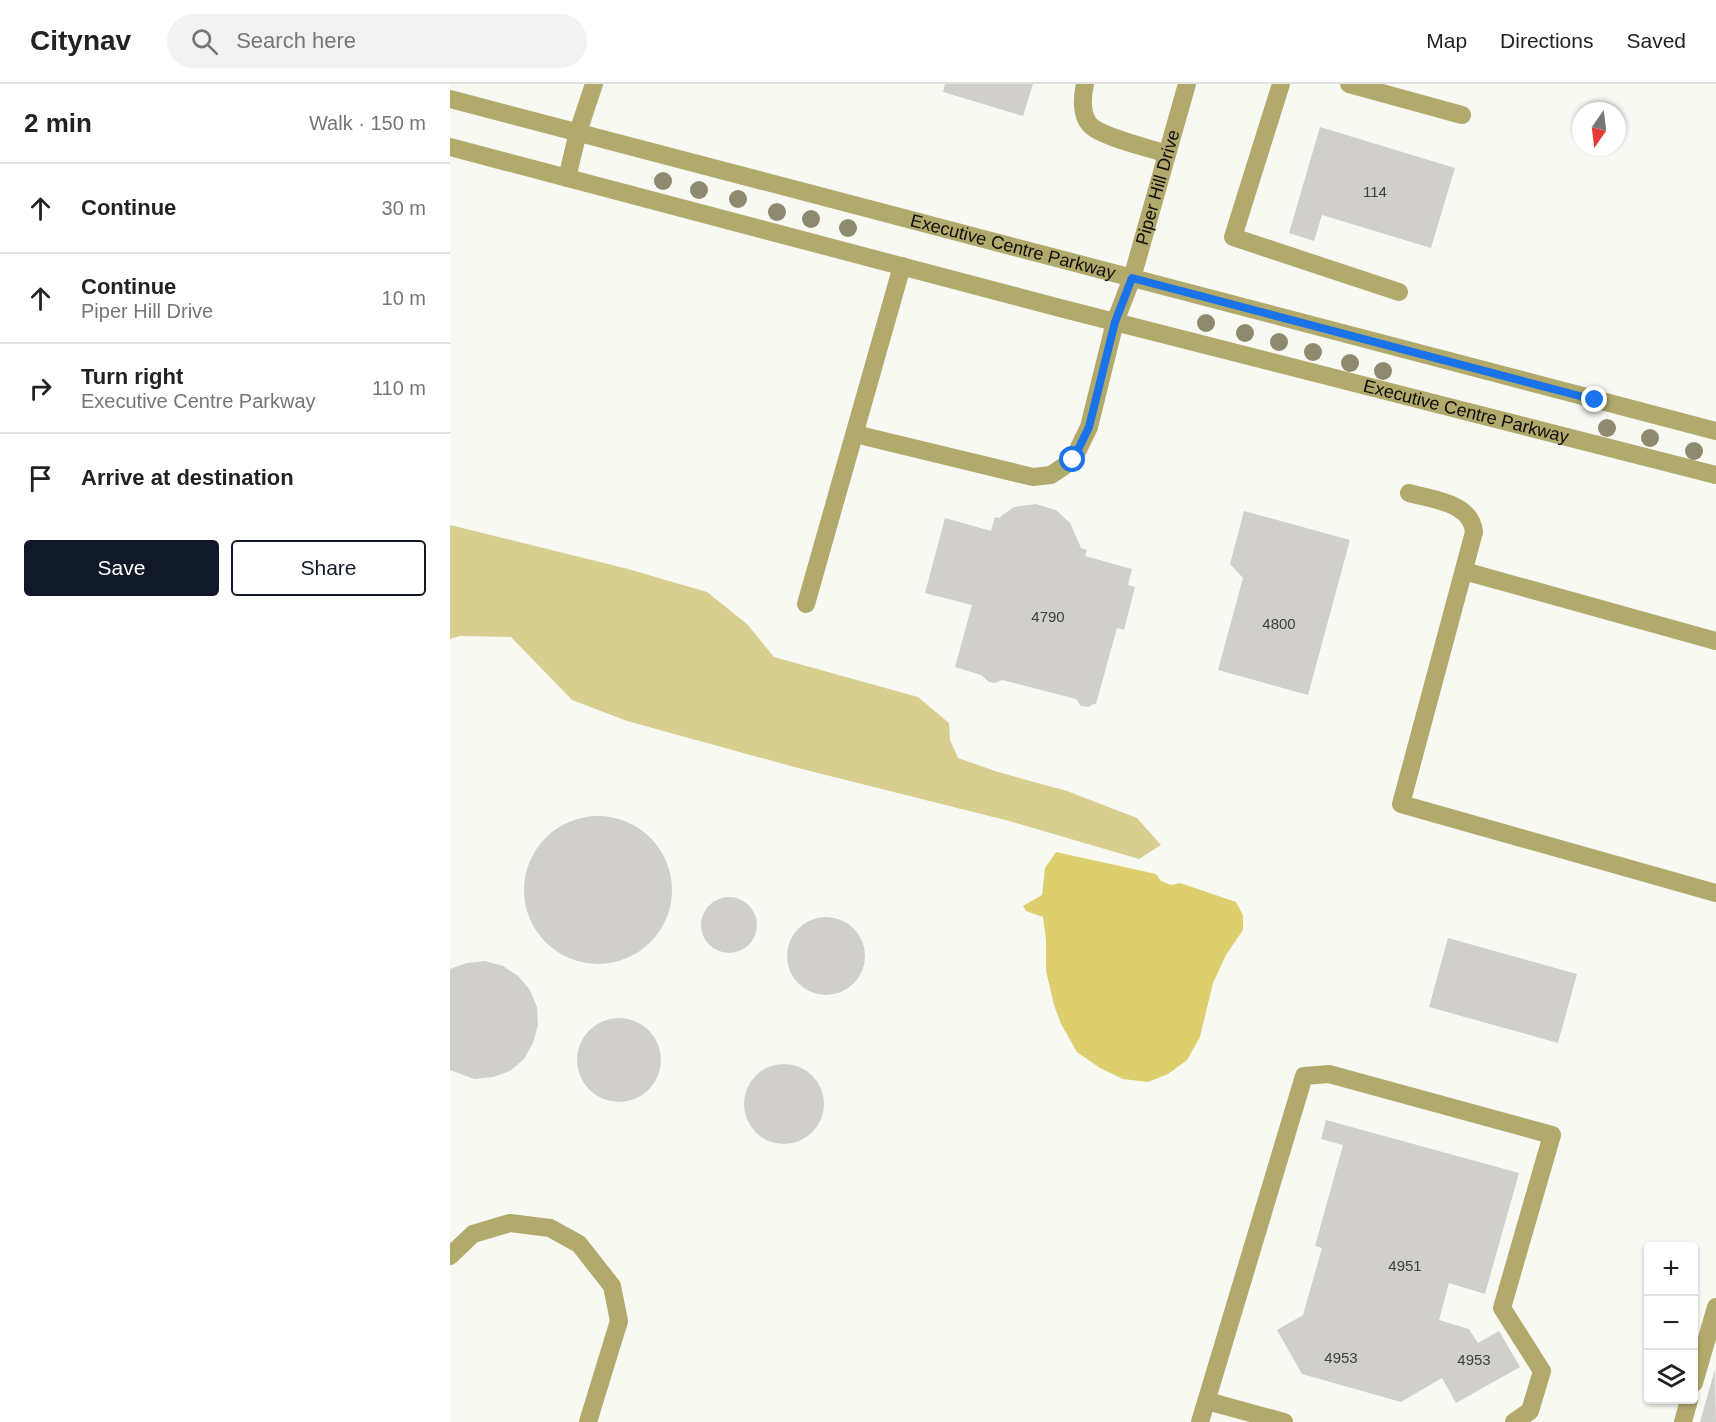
<!DOCTYPE html>
<meta charset="utf-8">
<style>
:root{--surface:#fff;--page:#f2f2f2;--text:#222;--muted:#767676;--line:#e0e0e0;--accent:#111827}
body{margin:0;font-family:Helvetica,sans-serif;background:var(--page);color:var(--text)}
.controls{position:absolute;right:18px;bottom:18px;display:grid;overflow:hidden;border-radius:6px;box-shadow:0 2px 4px #0004}
.controls button{width:54px;height:54px;display:grid;place-items:center;padding:0;border:0;border-bottom:2px solid var(--line);background:var(--surface);color:var(--text);font:30px sans-serif}
.compass{position:absolute;left:1122px;top:18px;width:54px;height:54px;border-radius:50%;background:var(--surface);box-shadow:0 2px 4px #0004;rotate:194deg}
.stop{position:absolute;width:18px;height:18px;margin:-14px;border:4px solid #1a73e8;border-radius:50%;background:#fff}
.stop.end{background:#1a73e8;border-color:#fff;box-shadow:0 2px 6px #0008}
.list{margin:0;padding:0;list-style:none}
h2{display:flex;justify-content:space-between;align-items:center;height:78px;margin:0;padding:0 24px;font-size:26px}
h2 small{font-size:20px;font-weight:400;color:var(--muted)}
.list li{display:grid;grid-template-columns:39px 1fr auto;gap:18px;align-items:center;box-sizing:border-box;height:90px;padding:0 24px;border-top:2px solid var(--line)}
.list b{display:block;font-size:22px;white-space:nowrap}
.list p{margin:0;font-size:20px;white-space:nowrap;color:var(--muted)}
.list em{font-size:20px;font-style:normal;color:var(--muted)}
.actions{display:flex;gap:12px;padding:18px 24px}
.actions a{flex:1;padding:14px 0;border:2px solid var(--accent);border-radius:6px;text-align:center;font-size:21px;color:var(--accent)}
.actions .main{background:var(--accent);color:#fff}
.icon{flex:none;width:33px;height:33px;fill:none;stroke:currentColor;stroke-width:2;stroke-linecap:round;stroke-linejoin:round}
.map{position:relative;flex:none;width:1266px;height:1338px;overflow:hidden}
header{display:flex;align-items:center;gap:36px;box-sizing:border-box;height:84px;padding:0 30px;background:var(--surface);border-bottom:2px solid var(--line)}
header strong{font-size:28px}
nav{display:flex;gap:33px;margin-inline-start:auto;font-size:21px}
.search{width:420px;height:54px;background:var(--page);display:flex;align-items:center;gap:15px;box-sizing:border-box;padding:0 21px;border-radius:33px;color:var(--muted);font-size:22px}
main{display:flex}
aside{flex:1;background:var(--surface)}
.map>svg:first-child{display:block}
.green{fill:#d8ce8f}
.water{fill:#ddce6e}
.building{fill:#d0cfcb}
.lines{fill:none;stroke-linecap:round;stroke-linejoin:round}
.minor{stroke:#b2a96d;stroke-width:18}
.tree{fill:#8e8a70}
.route{stroke:#1a73e8;stroke-width:8}
.labels{text-anchor:middle;stroke-width:4.5;stroke-linejoin:round;paint-order:stroke}
.number-label{font-size:15px;fill:#3e3e3b}
.street-label{font-size:18px;fill:#0d0d0b;stroke:#fff}
</style>
<header>
<strong>Citynav</strong>
<div class="search"><svg class="icon" aria-label="search" viewBox="0 0 24 24"><circle cx="10" cy="10" r="6"/><path d="M15 15l6 6"/></svg>Search here</div>
<nav><a>Map</a><a>Directions</a><a>Saved</a></nav>
</header>
<main>
<aside>
<h2>2 min<small>Walk · 150 m</small></h2>
<ul class="list">
<li><svg class="icon" aria-label="ahead" viewBox="0 0 24 24"><path d="M12 20V5M6 11l6-6 6 6"/></svg><div><b>Continue</b></div><em>30 m</em></li>
<li><svg class="icon" aria-label="ahead" viewBox="0 0 24 24"><path d="M12 20V5M6 11l6-6 6 6"/></svg><div><b>Continue</b><p>Piper Hill Drive</p></div><em>10 m</em></li>
<li><svg class="icon" aria-label="right" viewBox="0 0 24 24"><path d="M7 20v-9h11M14 6l5 5-5 5"/></svg><div><b>Turn right</b><p>Executive Centre Parkway</p></div><em>110 m</em></li>
<li><svg class="icon" aria-label="arrive" viewBox="0 0 24 24"><path d="M6 21V4h12l-3 4 3 4H6"/></svg><div><b>Arrive at destination</b></div></li>
</ul>
<div class="actions"><a class="main">Save</a><a>Share</a></div>
</aside>
<div class="map">
<svg width="1266" height="1338" viewBox="0 0 1266 1338">
<rect width="100%" height="100%" fill="#f9f9f4"/>
<path class="green" d="M0,441l178,44 79,23 40,32 27,33 144,40 31,26 1,17 8,18 40,14 69,19 70,27 24,27 -22,14 -130,-38 -211,-53 -171,-47 -55,-21 -61,-63 -51,-1 -10,3z"/>
<path class="water" d="M606,768l100,22 5,7 10,4 9,-2 56,19 7,13v15l-17,25 -13,28 -13,54 -13,23 -19,14 -20,8 -25,-3 -23,-11 -23,-16 -16,-28 -7,-19 -8,-34v-31l-3,-23 -17,-6 -3,-5 19,-11 3,-27z"/>
<path class="building" d="M495,0h88l-10,32 -80,-24z
M870,43l135,41 -24,80 -109,-33 -8,26 -25,-8z
M586,420l20,6 14,13 11,25 6,2 -2,6 47,13 -4,16 7,2 -11,43 -7,-2 -21,76h-3l-4,3 -8,-1 -5,-7 -74,-19 -7,3 -6,-1 -8,-7 -26,-8 17,-62 -47,-12 20,-75 46,13 4,-14 5,1 1,-2 13,-9z
M794,427l106,29 -42,155 -90,-25 25,-92 -13,-14z
M74 806a74 74 0 1 1 148 0a74 74 0 1 1-148 0Z
M251 841a28 28 0 1 1 56 0a28 28 0 1 1-56 0Z
M337 872a39 39 0 1 1 78 0a39 39 0 1 1-78 0Z
M998,854l129,36 -19,69 -129,-36z
M35,877l18,5 15,10 12,14 7,17 1,18 -5,18 -9,16 -14,12 -17,6 -19,2 -24,-9v-101l17,-6z
M127 976a42 42 0 1 1 84 0a42 42 0 1 1-84 0Z
M294 1020a40 40 0 1 1 80 0a40 40 0 1 1-80 0Z
M876,1036l193,53 -34,121 -36,-11 -10,37 30,9 9,14 21,-12 21,36 -64,36 -14,-25 -41,24 -99,-28 -25,-44 26,-15 19,-67 -7,-2 28,-101 -22,-6z
M1265,1285l1,53h-16z"/>
<g class="lines">
<g class="minor">
<path d="M635,0c-3,13 -4,31 5,41 11,12 60,23 77,29"/>
<path d="M831,0l-48,153 166,55"/>
<path d="M899,0l113,31"/>
<path id="s1" d="M0,15l1266,332"/>
<path id="s2" d="M0,63l610,161 656,167"/>
<path d="M117,94l11,-46 16,-48"/>
<path id="s3" d="M405,350l178,43 18,-2 22,-15 16,-33 26,-105 17,-44 55,-194"/>
<path d="M959,409c24,7 62,9 65,39l-73,272 315,89"/>
<path d="M1014,487l252,70"/>
<path d="M356,520l96,-338"/>
<path d="M0,1172l23,-22 37,-11 40,5 29,16 33,42 7,35 -31,101"/>
<path d="M1244,1299l22,-76"/>
<path d="M757,1317l77,21"/>
<path d="M750,1338l104,-346 25,-2 223,61 -50,173 40,63 -12,40 -16,11"/>
<path d="M1233,1338l6,-22"/>
</g>
</g>
<g class="tree">
<circle cx="213" cy="97" r="9"/>
<circle cx="249" cy="106" r="9"/>
<circle cx="288" cy="115" r="9"/>
<circle cx="327" cy="128" r="9"/>
<circle cx="361" cy="135" r="9"/>
<circle cx="398" cy="144" r="9"/>
<circle cx="756" cy="239" r="9"/>
<circle cx="795" cy="249" r="9"/>
<circle cx="829" cy="258" r="9"/>
<circle cx="863" cy="268" r="9"/>
<circle cx="900" cy="279" r="9"/>
<circle cx="933" cy="287" r="9"/>
<circle cx="1157" cy="344" r="9"/>
<circle cx="1200" cy="354" r="9"/>
<circle cx="1244" cy="367" r="9"/>
</g>
<g class="lines">
<path class="route" d="M623,376l16,-33 26,-105 17,-44 463,122"/>
</g>
<g class="labels">
<g class="number-label">
<text x="925" y="113">114</text>
<text x="598" y="538">4790</text>
<text x="829" y="545">4800</text>
<text x="955" y="1187">4951</text>
<text x="891" y="1279">4953</text>
<text x="1024" y="1281">4953</text>
</g>
<g class="street-label">
<text dy="6" stroke="none"><textPath href="#s3" startOffset="514">Piper Hill Drive</textPath></text>
<text dy="6" stroke="none"><textPath href="#s1" startOffset="582">Executive Centre Parkway</textPath></text>
<text dy="6" stroke="none"><textPath href="#s2" startOffset="1050">Executive Centre Parkway</textPath></text>
</g>
</g>
</svg>
<div class="controls">
<button>+</button>
<button>−</button>
<button><svg class="icon" aria-label="layers" viewBox="0 0 24 24"><path d="M12 4l9 5-9 5-9-5zM3 14l9 5 9-5"/></svg></button>
</div>
<svg class="compass" viewBox="-18 -18 36 36"><path d="M0-13l5 13h-10z" fill="#e53935"/><path d="M0 13l5-13h-10z" fill="#767676"/></svg>
<div class="stop" style="left:623px;top:376px"></div>
<div class="stop end" style="left:1145px;top:316px"></div>
</div>
</main>
